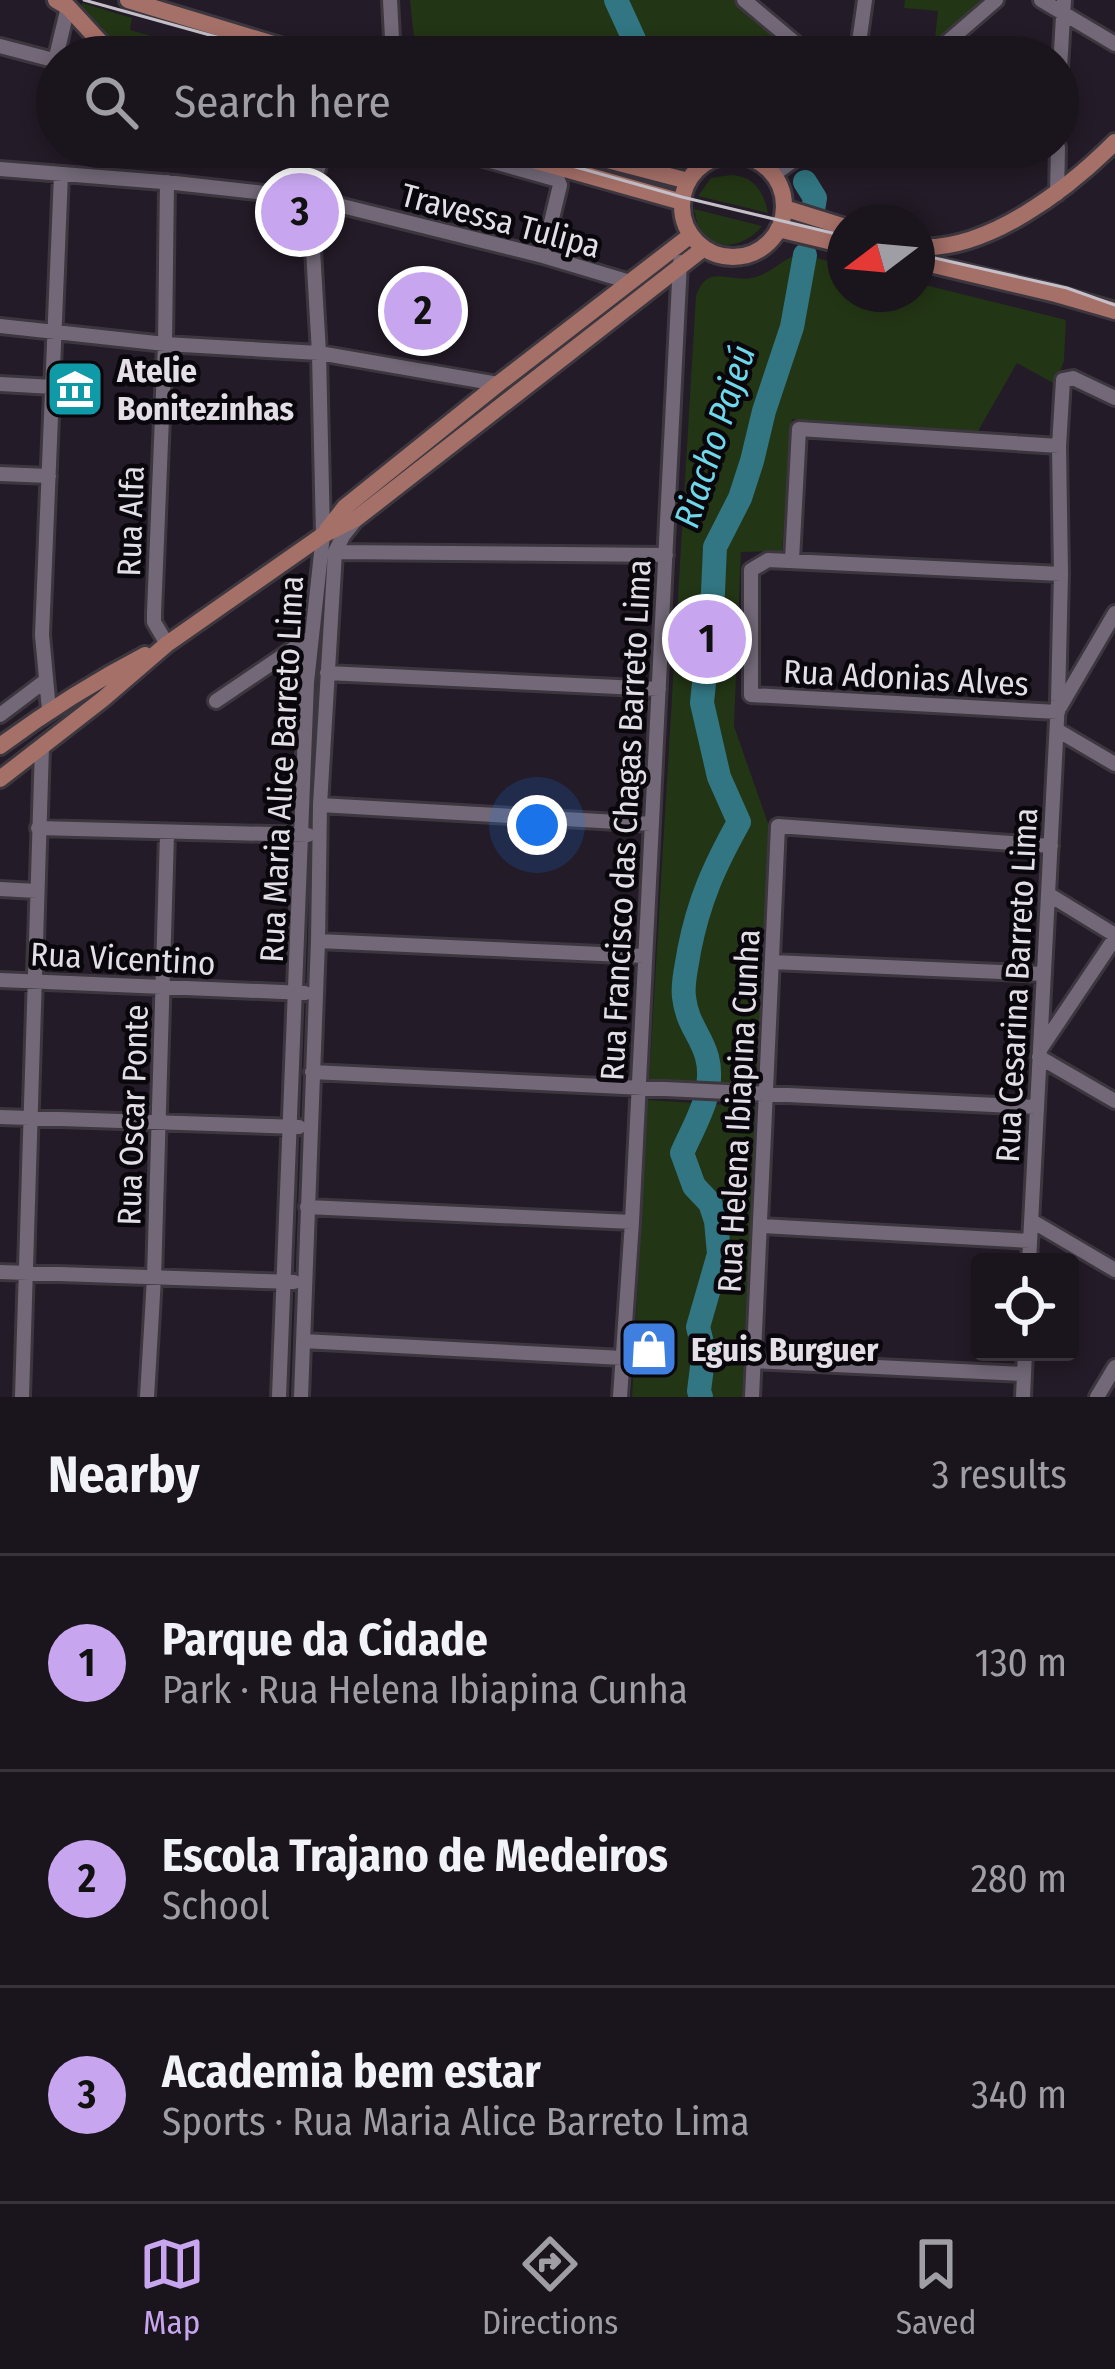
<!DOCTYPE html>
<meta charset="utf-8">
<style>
:root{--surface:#1a141d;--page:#231d26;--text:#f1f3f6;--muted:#9f9ea4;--line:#38333b;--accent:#c7a6ef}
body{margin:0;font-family:"Fira Sans Condensed",sans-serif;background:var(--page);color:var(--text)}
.controls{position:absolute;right:36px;bottom:36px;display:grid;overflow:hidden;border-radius:12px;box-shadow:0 6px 18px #0003}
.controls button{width:108px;height:108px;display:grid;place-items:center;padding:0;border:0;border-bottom:3px solid var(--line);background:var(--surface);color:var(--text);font:60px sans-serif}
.compass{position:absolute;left:827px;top:204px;width:108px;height:108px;border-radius:50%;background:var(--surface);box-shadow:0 6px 18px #0003;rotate:254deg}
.you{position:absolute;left:537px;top:825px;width:42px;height:42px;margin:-30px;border:9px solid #fff;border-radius:50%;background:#1a73e8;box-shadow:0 0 0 18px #1a73e833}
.badge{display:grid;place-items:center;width:78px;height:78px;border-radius:50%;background:var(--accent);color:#111;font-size:39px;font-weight:700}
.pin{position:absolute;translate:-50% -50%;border:6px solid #fff;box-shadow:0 3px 12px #0006}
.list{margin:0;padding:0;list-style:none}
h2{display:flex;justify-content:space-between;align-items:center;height:156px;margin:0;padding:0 48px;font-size:51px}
h2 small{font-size:39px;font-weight:400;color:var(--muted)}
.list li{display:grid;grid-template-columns:78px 1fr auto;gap:36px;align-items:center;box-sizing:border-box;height:216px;padding:0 48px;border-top:3px solid var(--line)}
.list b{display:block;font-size:45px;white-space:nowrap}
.list p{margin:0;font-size:39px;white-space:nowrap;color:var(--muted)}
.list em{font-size:39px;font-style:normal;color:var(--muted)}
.icon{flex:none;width:66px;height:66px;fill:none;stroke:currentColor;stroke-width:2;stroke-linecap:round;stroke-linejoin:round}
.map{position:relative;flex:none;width:1115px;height:1397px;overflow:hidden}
.search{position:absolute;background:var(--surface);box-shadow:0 6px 18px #0003;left:36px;right:36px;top:36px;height:132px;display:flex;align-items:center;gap:30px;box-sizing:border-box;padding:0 42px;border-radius:66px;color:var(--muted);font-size:45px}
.sheet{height:804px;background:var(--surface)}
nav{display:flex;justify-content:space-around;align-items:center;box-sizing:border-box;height:168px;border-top:3px solid var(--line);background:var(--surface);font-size:33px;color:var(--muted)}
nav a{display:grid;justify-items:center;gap:6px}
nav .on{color:var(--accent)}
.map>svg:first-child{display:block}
.green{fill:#223514}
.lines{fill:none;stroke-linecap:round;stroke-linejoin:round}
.river{stroke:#317682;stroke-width:24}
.minor-casing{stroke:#3c363f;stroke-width:20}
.major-casing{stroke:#3c363f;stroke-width:22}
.minor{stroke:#726877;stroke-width:14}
.major{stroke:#a57068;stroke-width:16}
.tram{stroke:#c5bfc8;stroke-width:3}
.labels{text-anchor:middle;stroke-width:9;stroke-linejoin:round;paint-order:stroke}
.street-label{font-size:33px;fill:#e4dfe7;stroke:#0a070c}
.poi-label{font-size:33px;font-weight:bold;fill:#e4dfe7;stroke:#0a070c;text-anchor:start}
.water-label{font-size:36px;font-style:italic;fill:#6ed8ea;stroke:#0a070c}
</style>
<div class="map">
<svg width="1115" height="1397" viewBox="0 0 1115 1397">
<rect width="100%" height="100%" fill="#231b27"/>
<path class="green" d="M410,0h324l67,57h-385z
M905,0h85l-46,40 -6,1 -3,-3 3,-27 -34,-3z
M82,3l50,15 -2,12 73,21 4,-11 30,8 -3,9h-113l-41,-48z
M606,147h120l-69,15z
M731,175c23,1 33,17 37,38l-70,-17 13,-18z
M694,210v-1l68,17c-14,19 -47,29 -62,4 -3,-6 -4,-14 -6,-20z
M800,254l45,11v29h72v-11l149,37 -2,41 -9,23 -38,-21 -39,68 -186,-12 -10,132 -41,1 -7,174 37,106 -14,254 -108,-5 47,-785c12,-35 36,-11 60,-19 17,-5 27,-19 44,-23z
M647,1100l110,7 -15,290h-110z"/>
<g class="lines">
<path class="river" d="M616,0l26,57
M805,182l10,16 -2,12
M701,1397l-2,-6 5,-40 -6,-24 21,-73 -3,-33 -6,-18 -16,-17 -12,-33c13,-30 34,-61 25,-96 -6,-22 -20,-33 -23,-60 -2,-15 3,-31 5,-46 10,-51 25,-84 50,-129l-20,-45 -17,-74 11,-111 2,-45 25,-49 12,-37 12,-50 28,-84 13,-72"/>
<g class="minor-casing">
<path id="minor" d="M390,0l3,57
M744,0l68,57
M1041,0l74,44
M0,46l57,15
M242,53l15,4
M857,57l8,-57
M930,57l66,-57
M55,61l13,-54
M1058,102l6,-102
M441,147l117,33 2,5 -17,71
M0,169l175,14 135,15 233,58 87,26
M773,175l39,-28
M1057,194l1,-47
M0,326l165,18 154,9 179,31
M0,384l53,3
M0,474l49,2
M335,552l331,3
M792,560l7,-131 260,17
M167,644l-13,-22v-9l11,-269 2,-162
M327,673l332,16
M216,701l96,-65
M1060,707l55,-94
M49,710l-7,-75 19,-461
M1058,712l-307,-17v-125l17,-10 293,14
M0,715l45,-34
M1057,730l58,34
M320,805l332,19
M38,828l270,7
M0,889l37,2
M1048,894l67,41
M318,941l326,15
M772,962l272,12
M0,980l305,13
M1041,1048l74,-110
M1039,1057l76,44
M312,1072l724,35
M0,1117l299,10
M307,1207l325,15
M1032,1221l83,49
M761,1226l269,15
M1029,1262l29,-561 3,-127 -2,-128 4,-66 10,-2 42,20
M0,1272l294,10
M303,1341l320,17
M754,1361l270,13
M22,1397l20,-650
M147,1397l7,-119 13,-444
M279,1397l28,-715 16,-147 -4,-182 -9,-155 14,-51
M301,1397l17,-456 2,-136 15,-253 8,-16 12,-15
M620,1397l12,-175 48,-960
M752,1397l26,-571 273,20
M1023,1397l2,-45
M1097,1397l18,-30"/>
</g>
<g class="major-casing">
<path id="major" d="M56,0l12,7 46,50
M128,0l188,57
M487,147l195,55
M558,147l130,34
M682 206a51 51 0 1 1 102 0a51 51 0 1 1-102 0Z
M784,208l61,19
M778,229l67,16
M917,247c70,5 151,-58 198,-105
M917,261l139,33 59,17
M327,530l18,-23 153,-123 193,-149
M0,746c46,-34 93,-64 145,-91
M0,779l103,-80 64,-55 156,-109 34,-17 347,-270"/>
</g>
<use href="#minor" class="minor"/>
<use href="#major" class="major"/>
<path class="tram" d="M84,0l205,57
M505,147l177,50 163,39
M917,254l150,34 48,17"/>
</g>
<defs>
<g id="museum-square" transform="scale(3)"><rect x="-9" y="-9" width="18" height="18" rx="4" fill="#0f9aa8" stroke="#0a070c"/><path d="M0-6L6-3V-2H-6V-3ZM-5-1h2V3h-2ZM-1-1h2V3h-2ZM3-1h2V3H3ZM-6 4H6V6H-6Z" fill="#fff"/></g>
<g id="shop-square" transform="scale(3)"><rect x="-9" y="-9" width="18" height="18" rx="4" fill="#3f7fe0" stroke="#0a070c"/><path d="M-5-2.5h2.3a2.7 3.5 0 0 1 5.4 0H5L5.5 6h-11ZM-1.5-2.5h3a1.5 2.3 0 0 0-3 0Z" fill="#fff"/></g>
</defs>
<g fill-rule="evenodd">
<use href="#museum-square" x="75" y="389"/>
<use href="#shop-square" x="649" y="1349"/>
</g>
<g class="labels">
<g class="street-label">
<text transform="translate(501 220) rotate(15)" y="12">Travessa Tulipa</text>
<text transform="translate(130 521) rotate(-88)" y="12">Rua Alfa</text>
<text transform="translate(906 677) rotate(3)" y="12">Rua Adonias Alves</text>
<text transform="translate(281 769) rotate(-87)" y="12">Rua Maria Alice Barreto Lima</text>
<text transform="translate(625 820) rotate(-87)" y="12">Rua Francisco das Chagas Barreto Lima</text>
<text transform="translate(123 958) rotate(3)" y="12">Rua Vicentino</text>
<text transform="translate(1016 985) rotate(-87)" y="12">Rua Cesarina Barreto Lima</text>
<text transform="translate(738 1111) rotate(-87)" y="12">Rua Helena Ibiapina Cunha</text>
<text transform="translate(132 1115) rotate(-88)" y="12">Rua Oscar Ponte</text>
</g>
<g class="poi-label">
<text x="117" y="382">Atelie<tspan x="117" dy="38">Bonitezinhas</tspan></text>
<text x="691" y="1361">Eguis Burguer</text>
</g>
<g class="water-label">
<text transform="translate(714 436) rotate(-72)" y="13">Riacho Pajeú</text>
</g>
</g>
</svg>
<div class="controls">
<button><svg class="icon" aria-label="locate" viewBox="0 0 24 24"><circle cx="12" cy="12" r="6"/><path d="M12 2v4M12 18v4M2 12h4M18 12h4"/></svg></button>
</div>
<svg class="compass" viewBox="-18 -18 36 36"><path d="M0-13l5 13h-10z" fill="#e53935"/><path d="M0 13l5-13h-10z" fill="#9f9ea4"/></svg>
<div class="you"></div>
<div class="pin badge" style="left:707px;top:639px">1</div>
<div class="pin badge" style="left:423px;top:311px">2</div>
<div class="pin badge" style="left:300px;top:212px">3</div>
<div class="search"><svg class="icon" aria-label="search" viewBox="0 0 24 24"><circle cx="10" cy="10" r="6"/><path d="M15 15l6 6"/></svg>Search here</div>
</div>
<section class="sheet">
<h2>Nearby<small>3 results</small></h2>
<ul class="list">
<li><span class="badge">1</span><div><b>Parque da Cidade</b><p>Park · Rua Helena Ibiapina Cunha</p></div><em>130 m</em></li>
<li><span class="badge">2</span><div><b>Escola Trajano de Medeiros</b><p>School</p></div><em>280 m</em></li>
<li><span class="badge">3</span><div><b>Academia bem estar</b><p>Sports · Rua Maria Alice Barreto Lima</p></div><em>340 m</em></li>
</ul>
</section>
<nav>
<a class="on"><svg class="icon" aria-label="map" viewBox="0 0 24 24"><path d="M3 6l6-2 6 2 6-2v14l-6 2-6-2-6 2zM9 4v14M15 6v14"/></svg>Map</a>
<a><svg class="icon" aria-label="directions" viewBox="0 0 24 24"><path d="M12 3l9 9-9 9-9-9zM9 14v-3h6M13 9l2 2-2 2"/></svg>Directions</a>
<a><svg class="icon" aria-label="saved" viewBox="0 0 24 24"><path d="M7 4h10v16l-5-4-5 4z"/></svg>Saved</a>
</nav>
